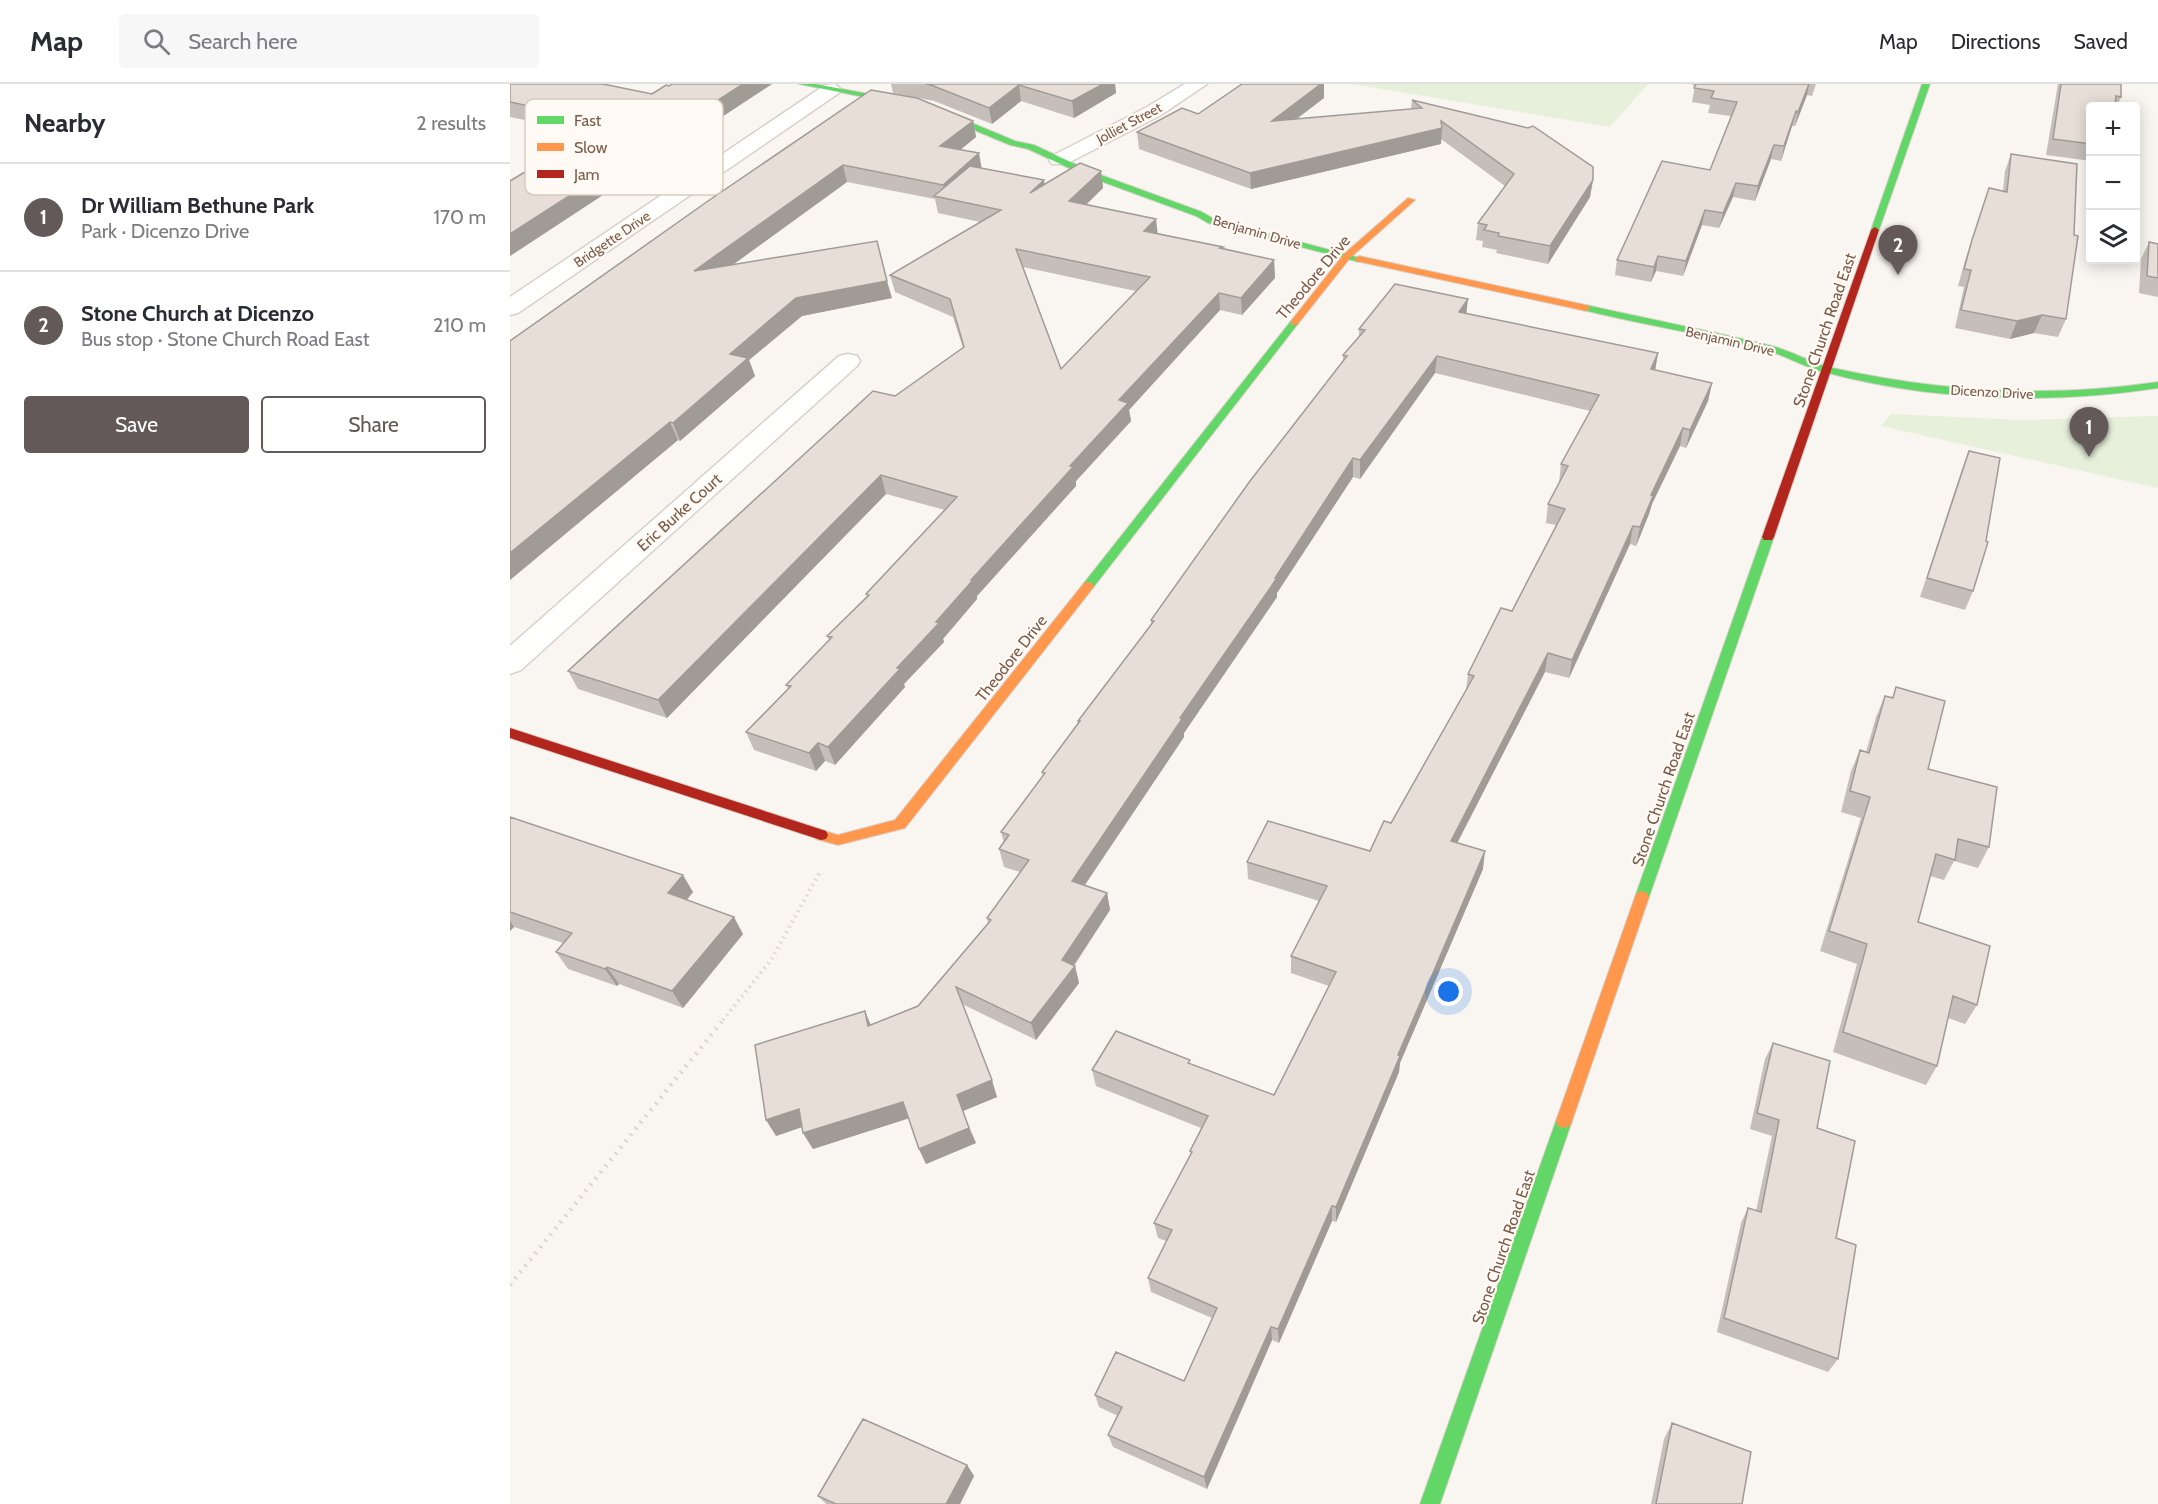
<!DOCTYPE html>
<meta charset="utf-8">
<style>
:root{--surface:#fff;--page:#f7f7f7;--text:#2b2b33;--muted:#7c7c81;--line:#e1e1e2;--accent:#625958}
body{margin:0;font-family:Cabin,sans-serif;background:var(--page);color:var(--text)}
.controls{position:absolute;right:18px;top:18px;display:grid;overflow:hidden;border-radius:6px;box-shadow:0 3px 15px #0003}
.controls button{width:54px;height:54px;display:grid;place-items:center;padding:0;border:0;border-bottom:2px solid var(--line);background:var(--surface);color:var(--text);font:30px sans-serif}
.you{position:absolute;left:939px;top:908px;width:21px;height:21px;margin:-15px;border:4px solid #fff;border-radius:50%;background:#1a73e8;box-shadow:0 0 0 9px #1a73e833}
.badge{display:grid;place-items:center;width:39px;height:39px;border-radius:50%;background:var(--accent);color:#fff;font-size:20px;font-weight:700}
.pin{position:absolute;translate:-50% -50px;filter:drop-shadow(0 2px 3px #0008)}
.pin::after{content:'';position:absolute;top:32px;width:21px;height:18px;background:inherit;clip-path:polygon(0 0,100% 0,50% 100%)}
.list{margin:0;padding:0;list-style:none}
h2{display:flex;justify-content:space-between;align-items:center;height:78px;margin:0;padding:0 24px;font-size:26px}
h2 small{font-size:20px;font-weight:400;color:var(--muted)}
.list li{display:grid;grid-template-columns:39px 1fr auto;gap:18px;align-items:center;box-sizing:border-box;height:108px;padding:0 24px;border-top:2px solid var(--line)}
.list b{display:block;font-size:22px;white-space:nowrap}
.list p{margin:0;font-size:20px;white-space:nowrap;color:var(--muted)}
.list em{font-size:20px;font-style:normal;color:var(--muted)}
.actions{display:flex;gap:12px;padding:18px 24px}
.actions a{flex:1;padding:14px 0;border:2px solid var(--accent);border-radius:6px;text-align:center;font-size:21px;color:var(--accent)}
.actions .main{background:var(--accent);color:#fff}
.icon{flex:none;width:33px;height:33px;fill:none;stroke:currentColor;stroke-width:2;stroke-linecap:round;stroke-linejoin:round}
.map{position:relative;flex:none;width:1648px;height:1420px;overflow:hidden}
header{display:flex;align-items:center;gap:36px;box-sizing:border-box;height:84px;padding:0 30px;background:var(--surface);border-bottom:2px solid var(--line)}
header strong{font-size:28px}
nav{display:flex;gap:33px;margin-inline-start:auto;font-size:21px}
.search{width:420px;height:54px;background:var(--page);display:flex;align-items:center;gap:15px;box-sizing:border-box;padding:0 21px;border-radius:6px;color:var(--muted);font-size:22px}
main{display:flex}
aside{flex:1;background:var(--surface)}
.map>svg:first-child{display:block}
.green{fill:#e7f0db}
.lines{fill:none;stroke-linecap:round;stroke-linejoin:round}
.street-casing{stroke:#d7d1cb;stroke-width:3}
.fast-casing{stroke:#d9d2cb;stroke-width:2}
.slow-casing{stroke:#d9d2cb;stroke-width:2}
.jam-casing{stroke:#d9d2cb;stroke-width:2}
.path-far1{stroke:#dcd5d0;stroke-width:4;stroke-dasharray:1.5 4.5;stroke-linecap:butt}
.path{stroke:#dcd5d0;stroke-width:4.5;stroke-dasharray:2 6;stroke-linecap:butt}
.street{fill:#fefefd;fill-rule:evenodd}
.fast{fill:#63d668;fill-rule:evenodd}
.slow{fill:#ff974d;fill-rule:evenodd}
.jam{fill:#b3261e;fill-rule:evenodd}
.wall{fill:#c6bfb9;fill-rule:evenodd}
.shaded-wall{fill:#a19b96}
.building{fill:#e6ded7;stroke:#a19b96;stroke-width:1.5;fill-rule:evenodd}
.labels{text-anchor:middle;stroke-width:4.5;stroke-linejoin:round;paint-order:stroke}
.far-street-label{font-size:14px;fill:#7a5c4d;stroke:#fffaf3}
.street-label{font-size:16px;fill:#7a5c4d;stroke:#fffaf3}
.key{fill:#fffaf3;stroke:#d7cbc1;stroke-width:1.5}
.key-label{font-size:16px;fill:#7a5c4d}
</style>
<header>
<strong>Map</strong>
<div class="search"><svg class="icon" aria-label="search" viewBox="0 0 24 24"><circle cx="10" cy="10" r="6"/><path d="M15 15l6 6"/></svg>Search here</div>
<nav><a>Map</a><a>Directions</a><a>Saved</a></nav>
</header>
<main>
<aside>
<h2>Nearby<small>2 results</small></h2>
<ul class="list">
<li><span class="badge">1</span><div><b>Dr William Bethune Park</b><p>Park · Dicenzo Drive</p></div><em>170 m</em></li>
<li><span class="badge">2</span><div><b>Stone Church at Dicenzo</b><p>Bus stop · Stone Church Road East</p></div><em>210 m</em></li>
</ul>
<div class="actions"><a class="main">Save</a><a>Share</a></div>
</aside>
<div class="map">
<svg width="1648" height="1420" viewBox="0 0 1648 1420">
<rect width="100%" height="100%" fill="#f9f5f0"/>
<path class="green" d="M841,0h297l-38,43z
M1381,330l129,6 138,-4v72l-277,-62z"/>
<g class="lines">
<g class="street-casing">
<path id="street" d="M325,0l6,5 -2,4 -321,220 -8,2v-18l315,-212z
M675,0h22l-46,31 -95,49h-14l-3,-4 3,-4 95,-49z
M338,270l9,2 3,5 -3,5 -336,304 -11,4v-28l329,-290z"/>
</g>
<g class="fast-casing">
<path id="fast" d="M289,0h16l114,21 86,36 19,4 56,26 112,41 12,7 150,40 -5,3 -151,-39 -12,-7 -112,-41 -56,-26 -18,-4 -86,-36z
M1412,0h8l-51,146 -7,2 -1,-2z
M1076,221c61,14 122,25 182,40 23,5 42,18 65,23 107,24 216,30 325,14v6c-110,17 -226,13 -334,-16 -20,-5 -39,-17 -59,-22 -60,-16 -122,-25 -182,-40l-2,-2z
M784,236l5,3 -2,2 -205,264h-8l-2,-3 2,-3 207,-262z
M1258,449l6,4 -125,360 -2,4h-10l-2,-4 127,-360z
M1054,1030l6,2 2,5 -132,383h-20l136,-383 2,-5z"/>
</g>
<g class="slow-casing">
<path id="slow" d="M898,114l7,2 -65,58 -53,67h-6v-4l53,-67z
M849,172l227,49 5,3 -5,3 -230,-50 -2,-2z
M578,498l4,1 2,3 -2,3 -187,239 -67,17 -22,-6 -2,-4 2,-4 5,-1 17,5 57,-15 189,-237z
M1132,807l5,2 2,4 -77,224 -2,5 -6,2 -6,-2 -2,-5 79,-224 2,-4z"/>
</g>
<g class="jam-casing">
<path id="jam" d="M1365,143l4,3 -105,307 -2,3h-8l-2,-3 109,-307z
M0,644l316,103 2,4 -2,4 -5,1 -311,-102z"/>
</g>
<path class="path-far1" d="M213,936l48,-60 49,-88"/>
<path class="path" d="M0,1201l214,-266"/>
<use href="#street" class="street"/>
<use href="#fast" class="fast"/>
<use href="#slow" class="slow"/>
<use href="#jam" class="jam"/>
</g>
<path class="wall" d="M0,0l142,10 20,-10h100l-262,172v-75l80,-48 -80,-16z
M381,0h224l1,9 -42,25 -53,-17 -29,23 -58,-23 -41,-8z
M732,0h82v14l-27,21 114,-10 1,-9 181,80 -3,17 -42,67 -52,-11 1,-3 -15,-3 1,-6 -7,-1 2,-17 27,-37 -64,-47v5l-190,45 -112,-40 -2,-17 61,-18z
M1181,0h125l-4,12 -5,-1 -12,31h-3l-11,35 -10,-2 -16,42 -22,-4 -14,31 -17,-3 -19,51 -27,-5 -5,11 -36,-7 2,-15 93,-90 21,-54 -23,-3 2,-8 -18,-3 3,-16z
M1548,0h63v13l-4,9h-26v55l-45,-6z
M463,37l3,16 -16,13 22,18 62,12v4l57,-13 2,17 -17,17 72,28 116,27 1,18 -33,37 -22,-5 -91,100 2,11 -55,60v5l-99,110v3l-34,40 1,3 -40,42 1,3 -70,78 -10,-4 -9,10 -62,-21 -8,-18 42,-43 -2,-4 43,-45 -2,-4 40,-40 -1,-2 79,-84 -59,-16 -219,224 -89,-29 -10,-18 327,-275 68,-48 -10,-31 -58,-25 -5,-17 90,-53 -42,-9 -3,-14 -88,-17 -114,82 159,34 -90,18 -53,44 6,16 -75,65 -2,-1 -168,140 198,-379zM513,183l89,19 24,5 -75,78z
M1501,70l55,165 -8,18 -24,-4 -24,6 -55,-11 9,-41 -6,-1 8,-29 23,-69 14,3 2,-20z
M1639,158l9,2v53l-19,-4 2,-34z
M956,229l192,40 -3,17 57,13 -4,18 -22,47 -6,-2 -28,58 -3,10 -13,32 -6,-2 -61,134 -24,-6 -88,171 26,26 -83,194 -1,9 -63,150 -4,-1 -53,122 -7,-3 -65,149 -94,-42 -5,-12 10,-19 -19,-9 -4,-12 89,-14 28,-63 -61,-26 -3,-14 18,-37 -8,-3 -4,-15 37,-68 -1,-4 11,-23 -105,-42 -4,-16 99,-6 83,31 55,-109 -38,-13v-17l28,-55 -71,-22 -1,-17 123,-11 21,-28 75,-133 2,-16 44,-63 44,-86 -10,-2 2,-19 11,-21 2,-19 29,-53 -155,-38 -75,106 -7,-2 -76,116v4l-93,136v4l-99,148 22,8 3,17 -36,56h1l4,17 -43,57 -74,-36 35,93 -34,14 13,32 -50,21 -7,-15 -11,-31 -95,31 -10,-16 -1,-6 -26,9 95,-111 47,-19 70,-83 -1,-5 33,-46 -16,-5 -5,-18 5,-6 -3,-11 42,-56 -1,-4 36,-49v-2l73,-97v-4l192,-259v-6l16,-18v-8z
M1459,367l4,140 -8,19 -45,-13 42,-128z
M1386,603l32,82 61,78 -11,21 -24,-7 -10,19 -14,-4 -12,46 59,83 -12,19 -17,-6 -11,48 -11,19 -93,-33 24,-88 -37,-13 41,-133 -20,-6 10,-41 9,-21 6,2 10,-35 9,-21 7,2z
M0,733l183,75 -6,8 56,34 -60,74 -64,-24 -2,2 -49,-17 -12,-17 7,-9 -49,-16 -4,4z
M1263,959l44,85 19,110 2,121 -10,13 -111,-40 24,-109 7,-15 8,3 16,-75 -22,-7 15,-70z
M1162,1339l70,81h-91l13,-65z
M457,1381l7,11 -14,28h-134l-8,-8z"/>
<path class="shaded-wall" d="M233,0h29l-262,172v-22z
M593,0h12l1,9 -42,25 -2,-17z
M811,0h3v14l-52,39v-16z
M1299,0l-2,11 -12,31 3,-14z
M509,1l2,16 -29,23 -3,-16z
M1286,27l-4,15 -11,35 3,-15z
M463,37l3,16 -32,26 -4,-17z
M932,44l-1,16 -190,45 -1,-16z
M1264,61l-3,14 -16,42 3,-15z
M469,69l3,17 -36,28 -3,-13z
M333,81l4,17 -146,106 -7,-17z
M591,87l2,17 -31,30 -3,-17z
M534,96l2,17 -16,-4z
M1083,96l-3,17 -42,67 2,-18z
M1226,99l-3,14 -14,31 4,-15z
M1195,126l-3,15 -19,51 3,-15z
M646,135l2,17 -14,-5z
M1148,172l-2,15 -5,11 3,-15z
M764,176l1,18 -33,37 -1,-17z
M377,197l5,17 -90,18 -53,44 6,16 -75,65 -7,-18 57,-69 66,-56z
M709,209l1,17 -91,100 2,11 -55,60v5l-99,110v3l-34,40 1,3 -40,42 1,3 -70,78 -7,-18 108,-125 35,-42 99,-114 49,-66z
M958,215l-2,18 -7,-5z
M1532,231l-8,18 -24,6 7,-18z
M1148,269l-3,18 -4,-2z
M927,272l-2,17 -75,106v-19z
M1202,299l-4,18 -22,47 4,-18z
M160,338l8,18 -168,140v-27z
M1173,344l-3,18 -28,58 -3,10 -13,32 4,-19 11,-32z
M843,374v19l-76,116v4l-93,136v4l-108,161 -4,-17 108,-163 95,-140z
M371,391l5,19 -219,224 -9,-18z
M1123,442l-3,18 -61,134 3,-18z
M1038,569l-3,19 -96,187 2,-18z
M308,659l7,18 -9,10 -7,-18z
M975,767l-2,18 -83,194 -1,9 -63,150v-15l62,-152z
M173,791l10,17 -15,18 -10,-17z
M597,809l3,17 -44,67 -4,-17z
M224,833l9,17 -60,74 -11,-17z
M0,837l4,6 -4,4z
M565,882l4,17 -43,57 -5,-17z
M97,883l12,17 -2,2 -12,-17z
M355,927l7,17 -4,-2z
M482,996l5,17 -34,14 -6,-16z
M393,1018l7,16 -97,31 -10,-16z
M289,1025l9,16 -32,11 -10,-16z
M459,1044l7,15 -50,21 -7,-15z
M822,1122v15l-53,122 -1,-14z
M761,1243l1,13 -65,149 -3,-12z
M457,1381l7,11 -14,28h-14z"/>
<path class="building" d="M0,0h93l49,10 14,-9 3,1 3,-2h71l-233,150v-53l98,-59 -98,-20z
M416,0h177l-31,17 -53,-16 -30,23 -58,-23z
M732,0h79l-49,37 150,-13 -10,-8 116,28 5,-2 60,41v13l-43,66 -52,-10 1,-3 -15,-3 3,-5 -9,-2 36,-49 -73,-53 1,7 -192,45 -113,-41 45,-24 16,6z
M1186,0h113l-11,28 -2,-1 -12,35 -10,-1 -16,41 -22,-3 -13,30 -18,-3 -19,51 -28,-5 -4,11 -37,-7 45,-99 48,9 27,-68 -26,-4 3,-7 -20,-3z
M1551,0h60v13l-5,-1 -1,10h-24v38l-38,-5z
M361,6l46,8 56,23 -33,25 39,7 -36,32 -100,-20 -149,106 183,-30 10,40 -91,17 -66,56 18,4 -75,65 -3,-1 -160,131v-212l198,-140z
M1501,70l66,10 -3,71 4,1 -12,83 -24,-4 -25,6 -56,-11 10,-40 -7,-1 8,-29 17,-52 18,4z
M570,79l21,8 -32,30 87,18 -12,12 79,16 -3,1 54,12 -33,38 -22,-5 -100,107 9,3 -58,63 3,1 -102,113h2l-37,42 3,1 -42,45 3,1 -72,78 -10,-4 -9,10 -63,-21 45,-46 -5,-1 46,-48 -5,-1 42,-41 -3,-1 91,-97 -76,-22 -223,225 -90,-29 305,-280 22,5 69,-49 -14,-48 -60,-24 111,-65 -67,-14 36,-30 74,14 -14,13zM506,165l134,28 -89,92z
M1639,158l9,2v34l-11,-2z
M885,200l73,15 -9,13 199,41 -7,16 61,14 -22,47 -7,-2 -32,67 2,1 -13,31 -7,-1 -61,134 -24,-7 -97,188 34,10 -87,204 2,1 -64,151 -4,-1 -54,123 -7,-2 -67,150 -96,-42 14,-28 -27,-12 21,-43 68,29 33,-73 -69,-30 24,-48 -18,-7 38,-71 -2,-1 18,-35 -116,-46 24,-39 74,29 -2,3 86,32 62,-123 -45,-16 36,-70 -80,-24 21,-41 102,30 14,-30 7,2 83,-147 -6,-2 33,-66 11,3 53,-102 -17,-5 20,-38 -7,-2 38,-69 -162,-39 -77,104 -7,-2 -78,120h2l-97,140 2,1 -110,162 35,12 -45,67 13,6 -44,57 -75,-36 36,93 -35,15 12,33 -50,21 -16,-47 -100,31 -4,-24 -33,11 -11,-75 110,-34 3,15 50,-20 73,-86 -4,-2 42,-58 -30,-11 10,-14 -8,-3 44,-59 -3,-1 38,-51h-2l76,-100 -3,-1 99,-139 97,-125 -4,-1 22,-25 -6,-1z
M1459,367l31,7 -14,83 2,1 -15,49 -46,-13z
M1386,603l49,14 -17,68 69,18 -8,60 -31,-8 -3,21 -19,-6 -18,68 72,24 -13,59 -24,-9 -16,70 -94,-34 24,-88 -38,-13 41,-134 -20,-6 10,-41 9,3 16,-57 8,2z
M0,733l173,58 -15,18 66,24 -62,74 -65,-24 -2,2 -49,-17 16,-19 -62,-21z
M1263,959l57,18 -13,67 38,13 -19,97 20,7 -18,114 -114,-41 24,-110 13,4 18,-92 -22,-7z
M353,1335l104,46 -21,39h-110l-18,-8z
M1162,1339l79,29 -9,52h-86z"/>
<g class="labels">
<g class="far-street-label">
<text transform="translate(619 39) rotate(-28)" y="5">Jolliet Street</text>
<text transform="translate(747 148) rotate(16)" y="5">Benjamin Drive</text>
<text transform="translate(102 155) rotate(-34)" y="5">Bridgette Drive</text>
<text transform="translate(1220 257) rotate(13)" y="5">Benjamin Drive</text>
<text transform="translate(1482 308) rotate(3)" y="5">Dicenzo Drive</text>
</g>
<g class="street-label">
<text transform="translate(803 193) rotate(-50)" y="6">Theodore Drive</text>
<text transform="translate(1314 246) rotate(-71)" y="6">Stone Church Road East</text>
<text transform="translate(169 428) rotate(-42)" y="6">Eric Burke Court</text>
<text transform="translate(501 574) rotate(-52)" y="6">Theodore Drive</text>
<text transform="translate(1153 705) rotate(-71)" y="6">Stone Church Road East</text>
<text transform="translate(993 1163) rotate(-71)" y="6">Stone Church Road East</text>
</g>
</g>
<rect x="15" y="15" width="198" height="96" rx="9" class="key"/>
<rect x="27" y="32" width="27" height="8" fill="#63d668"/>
<rect x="27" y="59" width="27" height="8" fill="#ff974d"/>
<rect x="27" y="86" width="27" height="8" fill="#b3261e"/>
<g class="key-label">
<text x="64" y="42">Fast</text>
<text x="64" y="69">Slow</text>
<text x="64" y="96">Jam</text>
</g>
</svg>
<div class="controls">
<button>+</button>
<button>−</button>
<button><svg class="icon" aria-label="layers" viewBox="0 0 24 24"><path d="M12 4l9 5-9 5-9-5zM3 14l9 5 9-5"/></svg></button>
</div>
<div class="you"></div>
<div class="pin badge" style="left:1579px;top:373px">1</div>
<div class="pin badge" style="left:1388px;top:191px">2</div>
</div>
</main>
